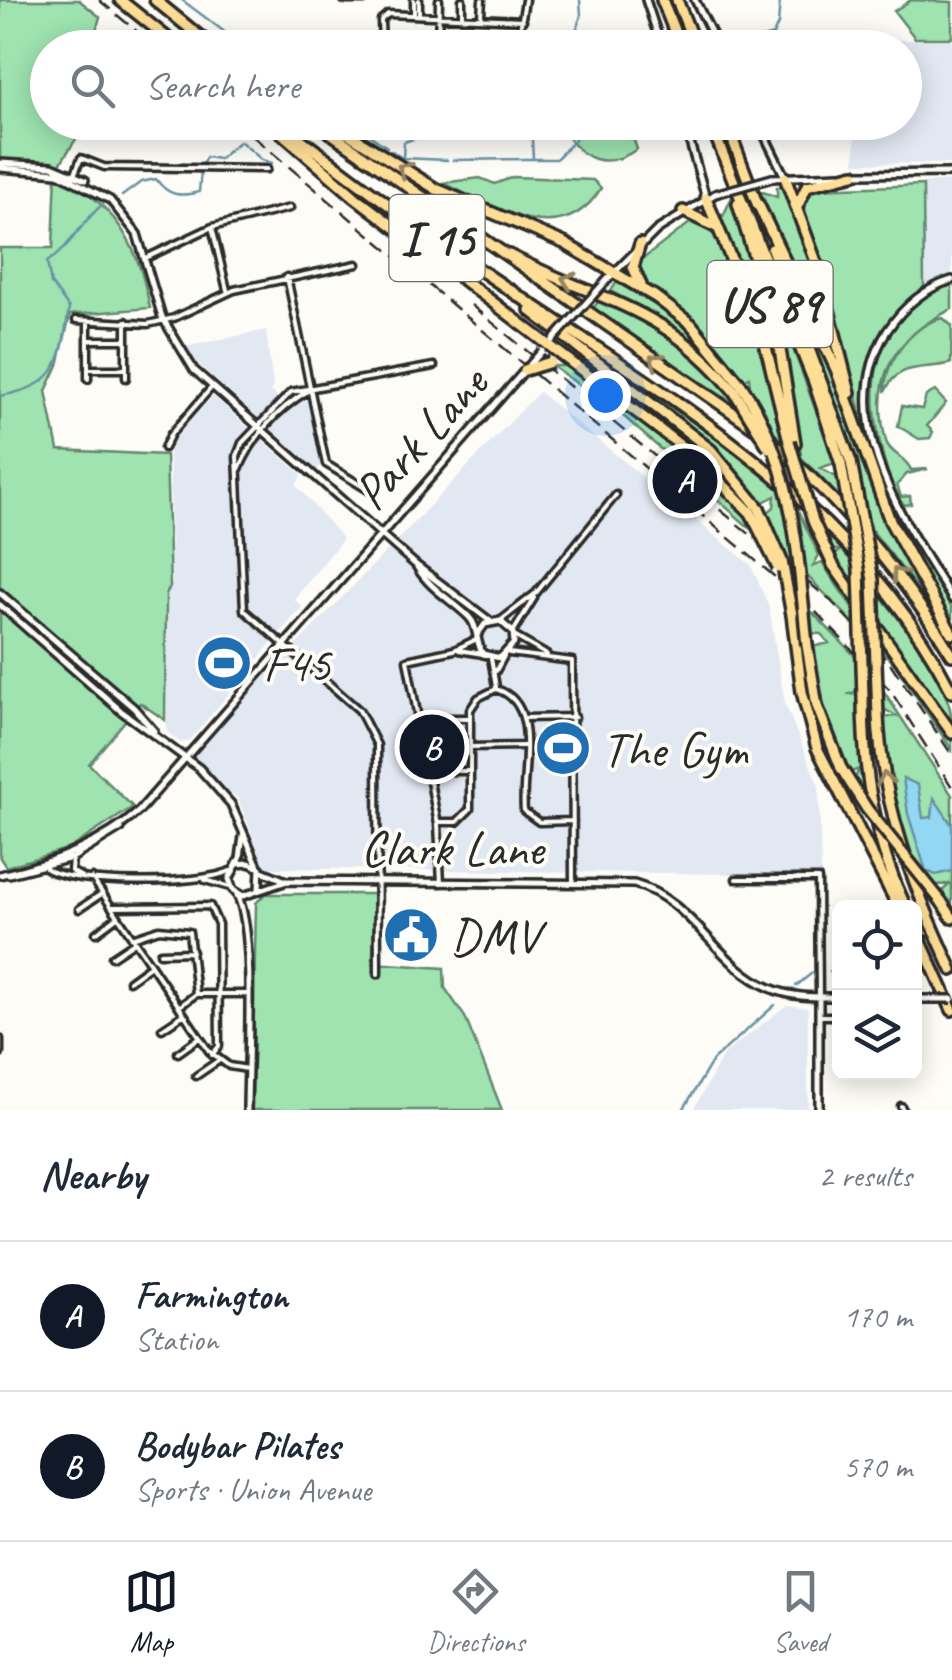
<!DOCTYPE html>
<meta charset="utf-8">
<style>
:root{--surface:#fff;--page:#f2f2f3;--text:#1f2937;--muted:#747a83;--line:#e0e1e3;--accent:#111827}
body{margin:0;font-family:Caveat,sans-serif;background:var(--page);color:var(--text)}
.controls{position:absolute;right:30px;bottom:30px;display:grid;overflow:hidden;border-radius:15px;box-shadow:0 5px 25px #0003}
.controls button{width:90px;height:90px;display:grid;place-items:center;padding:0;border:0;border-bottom:2px solid var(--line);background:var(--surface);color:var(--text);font:50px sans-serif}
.you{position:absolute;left:605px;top:395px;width:35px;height:35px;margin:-25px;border:8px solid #fff;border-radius:50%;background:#1a73e8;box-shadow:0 0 0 15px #1a73e833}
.badge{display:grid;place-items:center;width:65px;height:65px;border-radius:50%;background:var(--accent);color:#fff;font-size:32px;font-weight:700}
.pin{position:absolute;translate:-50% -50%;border:5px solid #fff;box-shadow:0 2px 10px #0006}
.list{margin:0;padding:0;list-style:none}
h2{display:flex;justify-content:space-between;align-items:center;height:130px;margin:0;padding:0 40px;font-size:42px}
h2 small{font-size:32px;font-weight:400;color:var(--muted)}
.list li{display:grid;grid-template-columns:65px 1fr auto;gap:30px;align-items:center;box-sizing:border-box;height:150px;padding:0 40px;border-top:2px solid var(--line)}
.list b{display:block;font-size:38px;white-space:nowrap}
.list p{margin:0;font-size:32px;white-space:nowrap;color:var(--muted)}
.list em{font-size:32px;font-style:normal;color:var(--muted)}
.icon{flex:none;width:55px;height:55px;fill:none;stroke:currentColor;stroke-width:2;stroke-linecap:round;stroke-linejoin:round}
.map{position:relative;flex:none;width:952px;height:1110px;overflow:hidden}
.search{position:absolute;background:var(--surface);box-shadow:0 5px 25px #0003;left:30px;right:30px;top:30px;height:110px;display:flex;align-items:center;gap:25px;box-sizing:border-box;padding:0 35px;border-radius:55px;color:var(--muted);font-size:38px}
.sheet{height:430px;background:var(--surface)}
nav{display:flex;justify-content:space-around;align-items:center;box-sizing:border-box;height:140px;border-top:2px solid var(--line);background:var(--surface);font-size:28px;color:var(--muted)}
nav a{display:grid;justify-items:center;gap:5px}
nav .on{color:var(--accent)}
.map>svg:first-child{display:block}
.built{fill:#e2e8f2}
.green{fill:#9ee3b0;stroke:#64876e;stroke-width:2.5}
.water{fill:#92d8f4;stroke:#6993a4;stroke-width:2.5}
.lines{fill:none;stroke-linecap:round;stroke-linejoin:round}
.stream{stroke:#6993a4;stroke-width:2.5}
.street-casing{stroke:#2b2b2b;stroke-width:11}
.secondary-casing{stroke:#2b2b2b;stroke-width:12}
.highway-casing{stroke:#2b2b2b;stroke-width:16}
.street{stroke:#fdfcf7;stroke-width:4}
.secondary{stroke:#fdfcf7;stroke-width:5}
.highway{stroke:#fedd96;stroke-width:9}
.rail{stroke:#2b2b2b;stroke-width:2.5;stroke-dasharray:15 8;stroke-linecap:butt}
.secondary-bridge-casing{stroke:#2b2b2b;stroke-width:12;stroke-linecap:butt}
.highway-bridge-casing{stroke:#2b2b2b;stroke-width:16;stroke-linecap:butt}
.secondary-bridge{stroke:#fdfcf7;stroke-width:5}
.highway-bridge{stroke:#fedd96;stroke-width:9}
.oneway{stroke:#948460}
.labels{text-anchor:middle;stroke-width:8;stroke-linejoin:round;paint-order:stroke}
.shield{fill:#fdfcf7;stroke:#6a6a68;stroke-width:2.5}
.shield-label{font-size:48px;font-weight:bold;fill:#2b2b2b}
.street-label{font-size:50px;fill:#2b2b2b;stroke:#fdfcf7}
.poi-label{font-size:50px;fill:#2b2b2b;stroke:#fdfcf7;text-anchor:start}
</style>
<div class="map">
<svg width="952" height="1110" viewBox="0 0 952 1110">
<rect width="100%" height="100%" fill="#fdfcf7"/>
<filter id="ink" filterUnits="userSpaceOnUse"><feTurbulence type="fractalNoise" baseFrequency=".01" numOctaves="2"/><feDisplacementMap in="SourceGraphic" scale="20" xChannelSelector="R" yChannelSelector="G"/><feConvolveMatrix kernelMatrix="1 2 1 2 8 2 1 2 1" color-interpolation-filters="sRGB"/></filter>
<g filter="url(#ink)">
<path class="built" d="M856,40h96v124l-97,-1v-40l49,-1v-74l-48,-1z
M952,181v95l-28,12 -1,-105z
M266,330l7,57 -3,4 17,14 14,-7 7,3 14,63 -5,6 -116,-103 -17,-20z
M539,392l212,173 18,42 16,97 34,82 2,89 -556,-7 -27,-70 -54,-36z
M213,396l89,79 -6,10 47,54 -49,60 8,8 -113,134 -8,2 -14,-11 -1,-137 6,-11 -3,-139z
M787,1005l21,3v102h-115l31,-56z"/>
<path class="green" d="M0,0h79l21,17 -9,30 -43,1v74l32,1v10l-24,37c60,40 80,66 94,138l-80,7 -12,50 -12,26 12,59 108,5 4,132 -4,7 -1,126 -25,-17 -51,61 44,43 -63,41 -64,19 -6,-9v-610h53l3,-77h-56z
M911,0l41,2v36h-37l-21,-27z
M566,123h41l27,17 3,9c-31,22 -57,11 -74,-21z
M513,177l80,3 8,8c-40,66 -108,17 -158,-5l37,-5 15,6z
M923,185l1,103c-119,90 -31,224 28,320v16l-67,-127 -84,-291 6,-15 8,-2z
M777,187h7l35,99 20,81 -79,-176 17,6z
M731,199l40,126 15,86 -27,-99 -43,-97v-4l7,5z
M695,219c53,31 78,166 91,225 -20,-17 -36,-44 -37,-67l-7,4 -46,-58 -55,-41 -1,-21z
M767,277l68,186 -15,5 14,8 24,-7 1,-5 -65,-174 44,94 45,134 47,86 -59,-75 -70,-72 -13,-93z
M616,283l8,1 64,44 43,51 -47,-45 -73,-43z
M952,283v26c-60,29 -82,70 -66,132 3,12 21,17 25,29l17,-1 -21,5 -10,11 4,12 9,-1 1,8 -6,1 -8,-6c-32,-84 -43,-174 55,-216z
M602,298c56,26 105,62 139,110l-150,-98z
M943,318l9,8 -1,37c-25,8 -53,-3 -66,29 -1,-30 28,-68 58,-74z
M560,345l141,105 48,52 -31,-31z
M582,347l129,88 70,55 14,76 -10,-8 -18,-45 7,-6 1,-11 -14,7c-42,-67 -117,-110 -179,-156z
M552,366h12l16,10c63,47 143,94 181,162l-140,-124z
M935,391l11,12 -19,23 6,6 -3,6 -11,1 -21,-13 4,-20 20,3 4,-13z
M794,502l25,53 -6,11 9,-4c39,64 90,117 130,180v8l-59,-88 -88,-88z
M818,524c36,39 134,148 134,199l-106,-144 -13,-23 9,-6h-13z
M808,608l50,51 1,31 -9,4 7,1 9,105 -12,-19 5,-12 -10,4 -22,-52 -15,-74 17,-4 -8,-9 -10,-1z
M881,687l71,108v113l-11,-16 9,-8 -14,1 -29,-36 -16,-62 -9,-69 14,-2 -14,-8z
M265,894h109l-1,69 71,5 1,20 20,29 37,93h-250l4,-207z"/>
<path class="water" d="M903,778l15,7 5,33 9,-1 2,-19 18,27v46l-16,4 -10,-4 -18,-57z"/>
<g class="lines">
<path class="stream" d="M182,0l64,48
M571,40l70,2
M744,43l29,-8 5,-11 2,-24
M571,48l10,-33 -1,-15
M350,122l37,25
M531,122l2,36
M422,132l4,-10
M234,146l6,-5 22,19 10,3
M392,151l10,7 45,2
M403,157l1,-15 15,-5
M526,159h30l19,-19 2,-18
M453,160l72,-1
M202,165l4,-8 13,2 13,-11
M122,196l19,-14 15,-3c12,17 24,18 43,13l2,-21
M0,396c59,-10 61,-34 69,-88l-18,-24 -4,-22c25,-16 33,-39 56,-58
M830,972h10
M796,986l16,-13
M683,1110l30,-50 62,-55"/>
<g class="street-casing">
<path id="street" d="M344,0h20
M414,15v-15
M419,15v-15
M481,15l1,-15
M462,16v-16
M382,48l-1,-28 7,-6 135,6
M438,48l1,-48
M517,48l8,-48
M73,178l8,-20 23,9 163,2
M212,227l15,63
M146,258l66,-31 78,-19
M287,277l39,187 44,27
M76,320l72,4 26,-6 60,-28 123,-26
M126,321v57
M88,340h36
M88,369h35
M88,379v-58
M164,448l7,-14 41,-47
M239,469c16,-35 36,-58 70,-79
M500,621l36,-28 80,-98
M513,632l21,-34
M514,636l33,19
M459,650l24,4
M509,653l63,8 1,222
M491,658l5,29
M496,671l8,-15
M496,689c47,14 24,84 28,122l15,11 34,-1
M420,718h50
M524,718l51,-1
M470,747l54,-1
M428,771h41
M439,822h18l13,-13v-99l8,-12 18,-9
M72,858l-1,13 11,6
M46,868c25,18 155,17 184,3
M92,878l117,173 20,15 18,3
M736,879h82l1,118
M205,880l25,7
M441,883l-3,-59 -31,-164 47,-10 23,-11
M112,907l98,-1 8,18 1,122 -7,9
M79,909l21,-14
M96,933l20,-15
M132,938l27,-9 30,3 7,62
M160,953l32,-1
M112,957l21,-14
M378,974l-1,-229 -18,-35 -115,-100 -7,-154 5,-13 49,-51 143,-26
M129,981l22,-16
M180,1006l16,-12h50
M819,1016h21
M162,1029l21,-14
M0,1039v15
M178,1053l21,-15
M196,1076l22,-15
M901,1106l2,4"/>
</g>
<g class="secondary-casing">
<path id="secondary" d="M646,0l16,48
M695,0l24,48
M684,122l22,76
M758,122l27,55
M0,163l52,3 33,14
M0,168l58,5 52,27 27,34 25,83 32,53 222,195 74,56
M855,174l97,-1
M772,178l67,-3
M607,280l50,-50 58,-36
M952,280c-27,8 -49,27 -65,51 -55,89 19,193 65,268
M417,567c13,22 35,33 52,50 10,10 6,26 14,37l17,4 14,-15 -1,-11 -13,-11 -15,3 -8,11
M0,593l134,115 20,23
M0,605l121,106 78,57 32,36 27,62
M243,836l-3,22 -11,21 4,11 10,6 44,-15 347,3c59,16 82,81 136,104 22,10 46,9 70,9
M237,864l12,-1 11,5 -1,21
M262,871l22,9
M9,874l63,-16 49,-30
M0,875c49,-11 101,-30 139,-64l386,-441
M237,895c19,35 10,168 10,215
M819,1110v-112"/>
</g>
<g class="highway-casing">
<path id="highway" d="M120,0l60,48
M155,0l59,48
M662,0l19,48
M677,0l19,48
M269,122l86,75 343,262 53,54
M278,122c77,58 155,117 235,170 167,112 344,214 439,400
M315,122l440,306
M330,122l106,67 128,54 93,55
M710,122l104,260 27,82
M726,122l32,84
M785,177l33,90 32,126
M706,198l58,141 25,102
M738,204l39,127 18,112
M758,204l78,165 54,152 62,113
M797,207l10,-21 47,-12
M683,211l33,16
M640,244l-7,23 8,18
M772,249l79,213
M509,255c92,48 152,48 225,136
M653,295l38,29 50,61
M530,310l181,140 48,58
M771,441c72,62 131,133 181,214
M833,565l119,168
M792,615l10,77 15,56 82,160
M807,645l10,61 24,62
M863,698c0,74 11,142 43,210
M878,716c4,91 36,172 74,254
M941,901l11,17
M914,926l38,84"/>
</g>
<use href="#street" class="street"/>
<use href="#secondary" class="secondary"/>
<use href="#highway" class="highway"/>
<path class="rail" d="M99,0l58,48
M236,122l577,487 77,81 62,97
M471,305l360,296 59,62 62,92"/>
<g class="secondary-bridge-casing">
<path id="secondary-bridge" d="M715,194l57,-16
M553,340l54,-60
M527,368l15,-17
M917,999h35"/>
</g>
<g class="highway-bridge-casing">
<path id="highway-bridge" d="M525,370l26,-8
M741,385c53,77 57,170 66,260
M734,391l35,57
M789,441l24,80 20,44
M851,462l22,118 5,136
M841,464l18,105 4,129
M759,508l23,53 10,54
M751,513l27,55
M841,768l26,41 74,92"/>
</g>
<use href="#secondary-bridge" class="secondary-bridge"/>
<use href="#highway-bridge" class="highway-bridge"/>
</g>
<defs><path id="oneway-chevron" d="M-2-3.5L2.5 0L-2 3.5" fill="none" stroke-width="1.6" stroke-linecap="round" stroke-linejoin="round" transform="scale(2.5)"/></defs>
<g class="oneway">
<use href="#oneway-chevron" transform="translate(404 169) rotate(-149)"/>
<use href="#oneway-chevron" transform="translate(568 280) rotate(-160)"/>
<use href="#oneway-chevron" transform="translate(656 360) rotate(-146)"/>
<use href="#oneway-chevron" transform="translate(898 574) rotate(-127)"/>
<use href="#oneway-chevron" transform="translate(885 779) rotate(-100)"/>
</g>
</g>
<defs>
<g id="stadium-disc" transform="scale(2.875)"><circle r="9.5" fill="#1f6fb2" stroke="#fdfcf7"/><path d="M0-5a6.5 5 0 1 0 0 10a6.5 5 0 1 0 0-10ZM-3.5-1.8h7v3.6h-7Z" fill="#fff"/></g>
<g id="civic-disc" transform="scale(2.875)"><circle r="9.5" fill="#1f6fb2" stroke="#fdfcf7"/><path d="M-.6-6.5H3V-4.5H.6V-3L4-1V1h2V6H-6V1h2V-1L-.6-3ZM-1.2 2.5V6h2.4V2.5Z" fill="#fff"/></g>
</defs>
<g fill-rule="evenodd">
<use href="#stadium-disc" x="224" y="663"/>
<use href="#stadium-disc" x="563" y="748"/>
<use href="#civic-disc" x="411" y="935"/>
</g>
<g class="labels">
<g class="shield">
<rect x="389.5" y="195" width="95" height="86" rx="8"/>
<rect x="707.5" y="261" width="125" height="86" rx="8"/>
</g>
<g class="shield-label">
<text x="437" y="255">I 15</text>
<text x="770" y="321">US 89</text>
</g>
<g class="street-label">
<text transform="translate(419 437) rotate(-48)" y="18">Park Lane</text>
<text x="452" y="865">Clark Lane</text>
</g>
<g class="poi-label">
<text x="263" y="681">F45</text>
<text x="602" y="766">The Gym</text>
<text x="450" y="953">DMV</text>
</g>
</g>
</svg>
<div class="controls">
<button><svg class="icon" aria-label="locate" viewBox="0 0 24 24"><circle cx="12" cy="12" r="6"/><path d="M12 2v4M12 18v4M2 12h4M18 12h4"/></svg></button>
<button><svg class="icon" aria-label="layers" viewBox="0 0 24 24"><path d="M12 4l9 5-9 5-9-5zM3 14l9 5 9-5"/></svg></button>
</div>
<div class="you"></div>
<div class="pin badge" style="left:685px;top:481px">A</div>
<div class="pin badge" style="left:432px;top:747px">B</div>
<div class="search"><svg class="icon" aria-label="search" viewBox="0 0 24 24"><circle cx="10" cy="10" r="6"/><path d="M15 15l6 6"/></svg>Search here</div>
</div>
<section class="sheet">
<h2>Nearby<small>2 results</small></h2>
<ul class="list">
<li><span class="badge">A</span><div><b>Farmington</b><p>Station</p></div><em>170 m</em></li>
<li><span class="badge">B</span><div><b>Bodybar Pilates</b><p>Sports · Union Avenue</p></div><em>570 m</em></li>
</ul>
</section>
<nav>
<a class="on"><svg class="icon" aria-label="map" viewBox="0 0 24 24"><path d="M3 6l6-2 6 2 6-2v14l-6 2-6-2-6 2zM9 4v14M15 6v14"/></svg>Map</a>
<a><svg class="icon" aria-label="directions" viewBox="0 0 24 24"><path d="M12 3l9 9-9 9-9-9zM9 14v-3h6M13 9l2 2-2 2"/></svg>Directions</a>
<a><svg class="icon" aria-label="saved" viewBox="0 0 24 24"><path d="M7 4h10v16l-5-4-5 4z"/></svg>Saved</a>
</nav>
